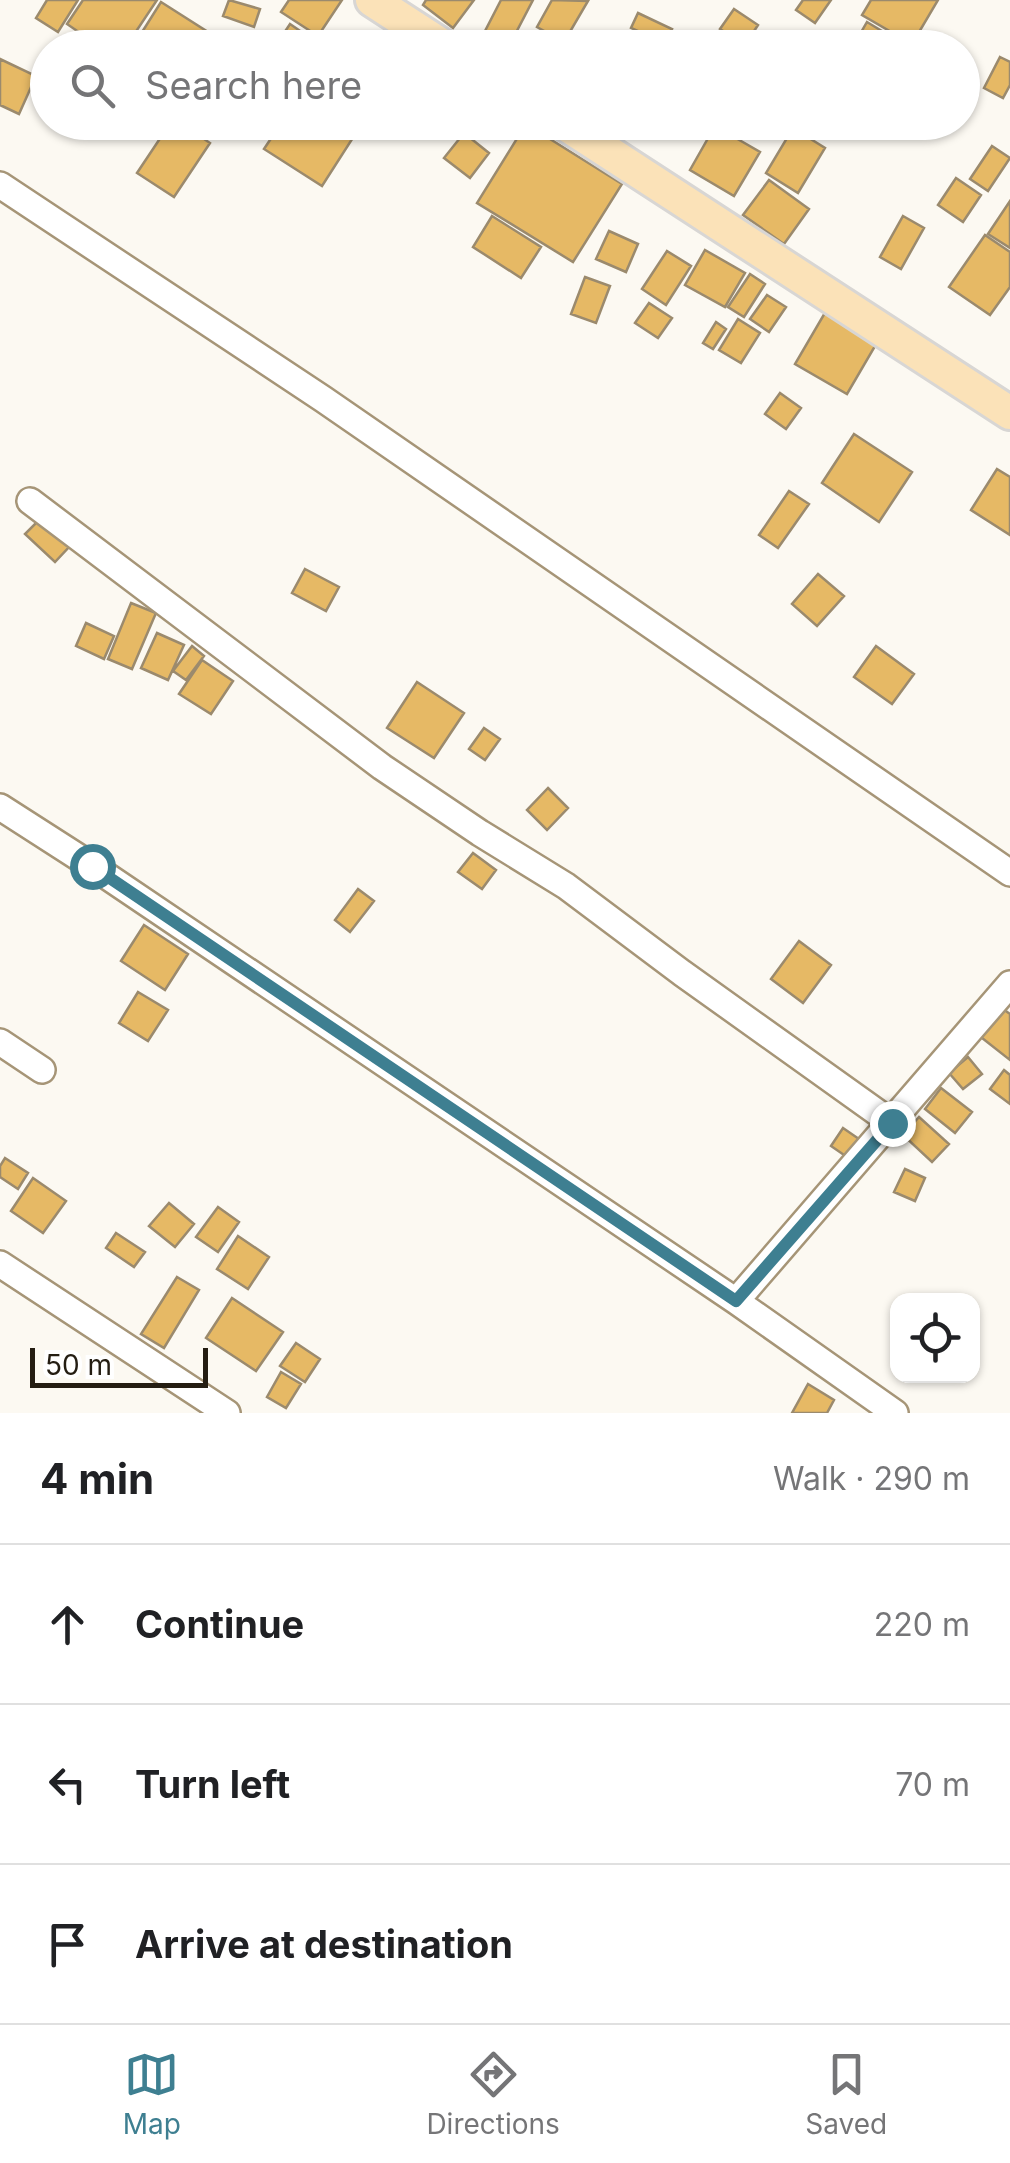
<!DOCTYPE html>
<meta charset="utf-8">
<style>
:root{--surface:#fff;--page:#f2f2f2;--text:#202124;--muted:#757577;--line:#e0e0e0;--accent:#3e7f91}
body{margin:0;font-family:Inter,sans-serif;background:var(--page);color:var(--text)}
.controls{position:absolute;right:30px;bottom:30px;display:grid;overflow:hidden;border-radius:20px;box-shadow:0 2px 8px #0004}
.controls button{width:90px;height:90px;display:grid;place-items:center;padding:0;border:0;border-bottom:2px solid var(--line);background:var(--surface);color:var(--text);font:50px sans-serif}
.scale{position:absolute;left:30px;bottom:25px;width:178px;box-sizing:border-box;padding-left:10px;border:5px solid #241d12;border-top:0;font-size:28px;line-height:35px;white-space:nowrap;color:#241d12;-webkit-text-stroke:8px #fff;paint-order:stroke}
.stop{position:absolute;width:30px;height:30px;margin:-22px;border:8px solid #3e7f91;border-radius:50%;background:#fff}
.stop.end{background:#3e7f91;border-color:#fff;box-shadow:0 2px 10px #0008}
.list{margin:0;padding:0;list-style:none}
h2{display:flex;justify-content:space-between;align-items:center;height:130px;margin:0;padding:0 40px;font-size:42px}
h2 small{font-size:32px;font-weight:400;color:var(--muted)}
.list li{display:grid;grid-template-columns:65px 1fr auto;gap:30px;align-items:center;box-sizing:border-box;height:160px;padding:0 40px;border-top:2px solid var(--line)}
.list b{display:block;font-size:38px;white-space:nowrap}
.list em{font-size:32px;font-style:normal;color:var(--muted)}
.icon{flex:none;width:55px;height:55px;fill:none;stroke:currentColor;stroke-width:2;stroke-linecap:round;stroke-linejoin:round}
.map{position:relative;flex:none;width:1010px;height:1413px;overflow:hidden}
.search{position:absolute;background:var(--surface);box-shadow:0 2px 8px #0004;left:30px;right:30px;top:30px;height:110px;display:flex;align-items:center;gap:25px;box-sizing:border-box;padding:0 35px;border-radius:55px;color:var(--muted);font-size:38px}
.sheet{height:610px;background:var(--surface)}
nav{display:flex;justify-content:space-around;align-items:center;box-sizing:border-box;height:140px;border-top:2px solid var(--line);background:var(--surface);font-size:28px;color:var(--muted)}
nav a{display:grid;justify-items:center;gap:5px}
nav .on{color:var(--accent)}
.map>svg:first-child{display:block}
.building{fill:#e6b965;stroke:#9b8a6d;stroke-width:2.5}
.lines{fill:none;stroke-linecap:round;stroke-linejoin:round}
.minor-casing{stroke:#a69577;stroke-width:30}
.major-casing{stroke:#d8d6d4;stroke-width:38}
.minor{stroke:#fff;stroke-width:25}
.major{stroke:#fbe2b8;stroke-width:32}
.route{stroke:#3e7f91;stroke-width:12}
</style>
<div class="map">
<svg width="1010" height="1413" viewBox="0 0 1010 1413">
<rect width="100%" height="100%" fill="#fcf9f2"/>
<path class="building" d="M47,0h31l-20,32 -22,-14z
M83,0h74l-32,48h-23l-35,-24z
M229,0l31,9 -6,18 -31,-11z
M289,0h53l-24,36 -37,-24z
M426,0h48l-21,28 -30,-23z
M501,0h32l-24,46 -25,-13z
M552,0l36,1 -24,41 -27,-15z
M803,0h28l-16,23 -19,-13z
M871,0h67l-26,44 -50,-29z
M161,2l69,44 -1,2h-97z
M734,9l24,16 -13,20 -25,-16z
M638,13l34,16 -8,14 -33,-15z
M867,22l33,20 -3,6h-45z
M290,24l35,24h-51z
M1000,57l10,5v23l-7,13 -19,-10z
M0,59l36,17 -17,38 -19,-9z
M171,122h8l31,21 -36,54 -37,-24z
M282,122h81l-41,64 -58,-37z
M526,124l96,60 -49,78 -96,-59z
M715,126l45,26 -26,44 -44,-26z
M793,128l32,20 -27,45 -32,-20z
M464,133l25,20 -19,25 -26,-20z
M992,146l18,12 -22,33 -18,-12z
M956,178l25,17 -18,27 -25,-17z
M769,180l40,29 -25,35 -41,-29z
M1010,201v47l-22,-14z
M492,216l49,31 -20,31 -48,-31z
M903,216l21,12 -23,41 -21,-12z
M609,231l29,13 -12,28 -30,-13z
M985,235l25,17v35l-20,28 -41,-28z
M705,250l40,23 -20,34 -40,-22z
M667,251l24,15 -25,39 -24,-16z
M750,274l15,10 -21,33 -16,-10z
M585,277l25,9 -14,37 -25,-9z
M767,295l19,12 -17,25 -19,-13z
M649,303l23,15 -14,20 -23,-15z
M826,311l52,30 -31,53 -52,-30z
M738,319l22,14 -19,30 -22,-13z
M716,322l10,7 -13,20 -10,-6z
M780,393l21,15 -15,21 -21,-15z
M854,434l58,38 -33,50 -57,-39z
M997,469l13,8v58l-39,-25z
M789,491l20,13 -31,44 -19,-13z
M39,520l30,27 -14,15 -30,-28z
M305,569l34,18 -13,24 -34,-18z
M818,574l26,22 -27,30 -25,-22z
M131,603l25,10 -24,56 -24,-10z
M86,623l28,13 -10,23 -28,-13z
M157,633l27,12 -16,35 -27,-12z
M192,646l12,10 -18,24 -13,-9z
M876,646l38,28 -22,30 -38,-27z
M202,660l31,21 -22,33 -32,-20z
M417,682l47,31 -30,45 -47,-30z
M484,728l16,11 -15,21 -16,-11z
M548,788l20,20 -21,22 -20,-20z
M473,853l23,17 -14,19 -24,-17z
M358,889l16,12 -24,31 -15,-12z
M144,925l44,29 -23,36 -44,-29z
M799,941l32,24 -28,38 -32,-24z
M138,992l30,18 -20,31 -29,-18z
M999,1006l11,8v46l-33,-26z
M968,1057l14,17 -19,15 -14,-16z
M1004,1070l6,5v29l-20,-15z
M941,1088l31,24 -17,21 -30,-24z
M919,1117l30,27 -17,18 -29,-27z
M843,1128l16,11 -12,18 -16,-11z
M5,1158l23,15 -10,16 -18,-12v-11z
M905,1169l20,9 -10,23 -21,-9z
M33,1178l33,23 -23,32 -32,-22z
M169,1203l25,21 -19,23 -26,-21z
M218,1207l21,15 -21,30 -22,-15z
M116,1233l29,19 -11,15 -28,-19z
M238,1236l31,21 -21,32 -31,-20z
M177,1277l22,13 -35,58 -23,-14z
M232,1298l51,34 -27,39 -50,-33z
M296,1343l24,16 -15,23 -25,-16z
M281,1372l20,12 -15,24 -19,-11z
M808,1384l26,16 -7,13h-35z"/>
<g class="lines">
<g class="minor-casing">
<path id="minor" d="M0,185l323,214 687,474
M30,501l352,266 98,66 86,53 116,87 210,150
M0,807l92,59 644,435 159,112
M0,1042l42,28
M0,1264l227,149
M736,1301l274,-317"/>
</g>
<g class="major-casing">
<path id="major" d="M372,0l74,48
M562,122l448,291"/>
</g>
<use href="#minor" class="minor"/>
<use href="#major" class="major"/>
</g>
<g class="lines">
<path class="route" d="M92,866l644,435 156,-178"/>
</g>
</svg>
<div class="controls">
<button><svg class="icon" aria-label="locate" viewBox="0 0 24 24"><circle cx="12" cy="12" r="6"/><path d="M12 2v4M12 18v4M2 12h4M18 12h4"/></svg></button>
</div>
<div class="scale">50 m</div>
<div class="stop" style="left:92px;top:866px"></div>
<div class="stop end" style="left:892px;top:1123px"></div>
<div class="search"><svg class="icon" aria-label="search" viewBox="0 0 24 24"><circle cx="10" cy="10" r="6"/><path d="M15 15l6 6"/></svg>Search here</div>
</div>
<section class="sheet">
<h2>4 min<small>Walk · 290 m</small></h2>
<ul class="list">
<li><svg class="icon" aria-label="ahead" viewBox="0 0 24 24"><path d="M12 20V5M6 11l6-6 6 6"/></svg><div><b>Continue</b></div><em>220 m</em></li>
<li><svg class="icon" aria-label="left" viewBox="0 0 24 24"><path d="M17 20v-9H6M10 6l-5 5 5 5"/></svg><div><b>Turn left</b></div><em>70 m</em></li>
<li><svg class="icon" aria-label="arrive" viewBox="0 0 24 24"><path d="M6 21V4h12l-3 4 3 4H6"/></svg><div><b>Arrive at destination</b></div></li>
</ul>
</section>
<nav>
<a class="on"><svg class="icon" aria-label="map" viewBox="0 0 24 24"><path d="M3 6l6-2 6 2 6-2v14l-6 2-6-2-6 2zM9 4v14M15 6v14"/></svg>Map</a>
<a><svg class="icon" aria-label="directions" viewBox="0 0 24 24"><path d="M12 3l9 9-9 9-9-9zM9 14v-3h6M13 9l2 2-2 2"/></svg>Directions</a>
<a><svg class="icon" aria-label="saved" viewBox="0 0 24 24"><path d="M7 4h10v16l-5-4-5 4z"/></svg>Saved</a>
</nav>
